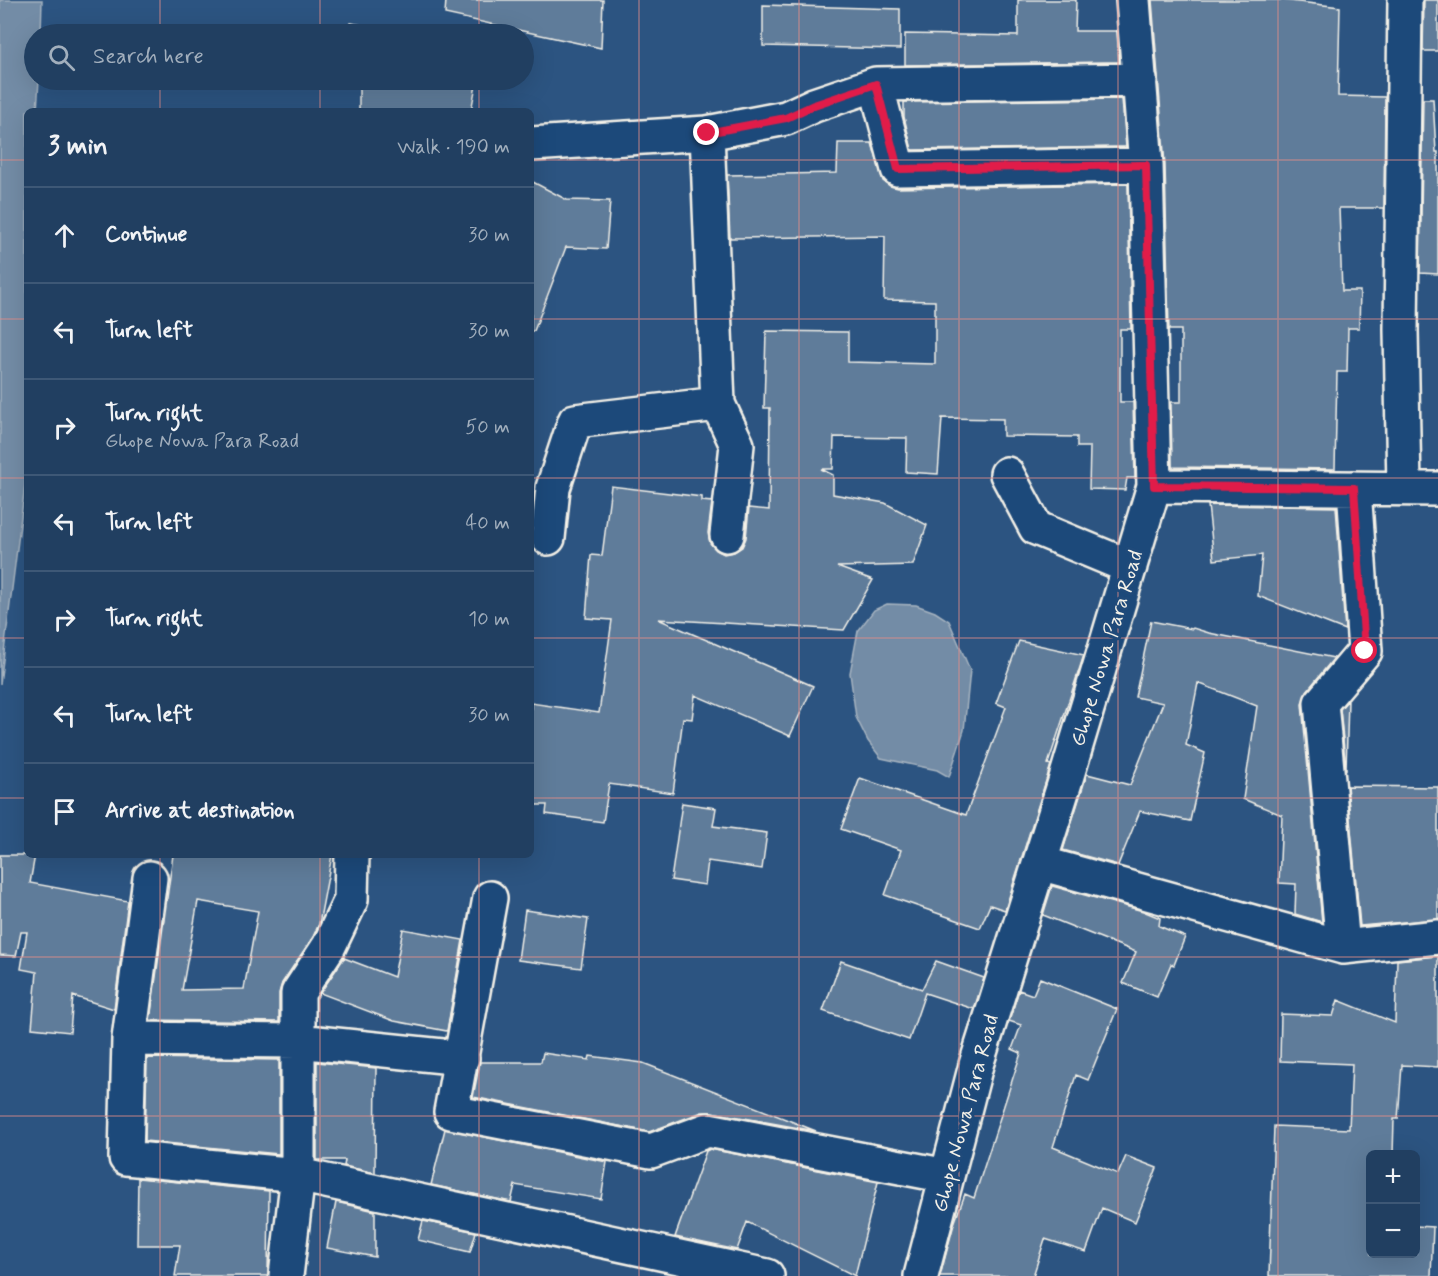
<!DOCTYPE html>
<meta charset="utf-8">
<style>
:root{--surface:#213f61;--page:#294667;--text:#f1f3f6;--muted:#a2afbd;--line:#3e5876}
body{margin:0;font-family:Mynerve,sans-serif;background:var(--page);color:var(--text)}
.controls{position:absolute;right:18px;bottom:18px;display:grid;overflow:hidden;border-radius:9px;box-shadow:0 6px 24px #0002}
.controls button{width:54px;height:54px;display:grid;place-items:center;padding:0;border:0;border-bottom:2px solid var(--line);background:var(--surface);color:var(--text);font:30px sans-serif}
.stop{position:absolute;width:18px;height:18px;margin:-14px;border:4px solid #e11d48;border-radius:50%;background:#fff}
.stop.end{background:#e11d48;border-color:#fff;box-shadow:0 2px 6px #0008}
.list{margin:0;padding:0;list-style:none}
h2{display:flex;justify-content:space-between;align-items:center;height:78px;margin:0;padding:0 24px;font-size:26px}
h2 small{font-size:20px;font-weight:400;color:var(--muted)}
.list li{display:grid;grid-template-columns:39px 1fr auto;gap:18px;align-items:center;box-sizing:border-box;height:96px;padding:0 24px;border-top:2px solid var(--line)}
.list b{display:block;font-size:22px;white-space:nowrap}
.list p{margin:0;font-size:20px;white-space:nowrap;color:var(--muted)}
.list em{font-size:20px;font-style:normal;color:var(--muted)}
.icon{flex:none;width:33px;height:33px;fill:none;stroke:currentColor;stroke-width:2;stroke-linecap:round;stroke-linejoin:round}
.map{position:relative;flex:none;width:1438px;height:1276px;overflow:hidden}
.search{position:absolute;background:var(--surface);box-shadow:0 6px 24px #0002;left:24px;top:24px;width:510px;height:66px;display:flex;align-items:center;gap:15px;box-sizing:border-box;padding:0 21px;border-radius:33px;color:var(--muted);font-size:22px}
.panel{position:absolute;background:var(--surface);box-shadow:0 6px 24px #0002;left:24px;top:108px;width:510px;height:750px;border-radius:9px}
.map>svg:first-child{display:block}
.water{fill:#738ca6;stroke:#a7b4c0;stroke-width:1.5}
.building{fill:#5e7b9a;stroke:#f4f1e8;stroke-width:1.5;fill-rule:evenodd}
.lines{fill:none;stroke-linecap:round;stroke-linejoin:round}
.street-casing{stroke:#f4f1e8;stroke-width:38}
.street{stroke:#1f4a7a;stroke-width:33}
.route{stroke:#e11d48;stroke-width:8}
.grid{fill:none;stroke:#e58c88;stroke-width:1.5;stroke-opacity:0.55}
.labels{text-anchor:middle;stroke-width:6;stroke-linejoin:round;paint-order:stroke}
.street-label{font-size:21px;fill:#f4f1e8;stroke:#1f4a7a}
</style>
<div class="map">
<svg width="1438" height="1276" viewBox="0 0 1438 1276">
<rect width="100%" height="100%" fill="#2c5481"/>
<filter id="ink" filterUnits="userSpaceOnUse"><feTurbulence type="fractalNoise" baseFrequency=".0167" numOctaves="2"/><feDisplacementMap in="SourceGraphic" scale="12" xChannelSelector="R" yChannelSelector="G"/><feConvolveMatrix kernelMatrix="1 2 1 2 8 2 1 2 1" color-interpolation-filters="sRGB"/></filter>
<g filter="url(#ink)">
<path class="water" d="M0,0h42l-1,34h-7v46h5l-2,31h-10v358l-27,215z
M887,604l29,1 19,7 14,9 21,49 -6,60 -15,47 -12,-7 -56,-12 -13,-17 -12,-24 -6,-44 8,-42 16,-21z"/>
<path class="building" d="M446,0h157l-2,48 -156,-34z
M1018,0h58l-1,31h42l2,31 -214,3v-31l113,2z
M1152,0h130l58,7 -2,89 47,1 -1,111h-45l3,83h18l-1,37h-11l-1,44h-10l-2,97 -163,-2 -1,-65h10v-72h-12l-4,-165z
M1424,0h14v51h-15z
M763,5l137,4v40l-137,-3z
M351,23l40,7 -1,4h-42z
M359,80h118l-6,31h-112z
M1122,99l4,48 -214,3 -8,-33v-15z
M1423,99h10l3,53h2v122l-18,-1z
M838,143h34l11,38 7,5 8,2 230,-4 3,145h-11v73h13l2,76h-8l-2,12 -36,-1 1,-42h-13v-10l-74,-1v-17l-61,-1 -4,56 -32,-2 1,-34 -73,-1 -1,32h-12l12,6v19l52,9 42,22 -14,40 -76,2 36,13 -29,50 -186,-11 155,67 -23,50 -95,-41 -3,24 -9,-1 -10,75 -64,-9 -6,38 -57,-8 1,-9h-16v-102l68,10 13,-93 -26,-2 5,-63 11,1 9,-70 91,11v4l10,1 -4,31 2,10 6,7 8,4 10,-2 8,-5 4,-9 3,-30 20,2 1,-102h-6l2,-77 82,1v30l87,2v-63l-51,-1 1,-64 -155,2 -3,-63 110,-2z
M531,181l36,19 43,1 -4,48 -40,-2 -32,84h-3z
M1208,505l128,2 9,123 -87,-34 4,-41 -48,5z
M1151,621l41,8 1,-1 16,5 125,25 -27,33 -5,13 20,218 -27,-8 1,-30 -17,-1 3,-68 -39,-16 14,-93 -59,-23 -12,62 19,8 -15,68 -50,-10 -22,54 -55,-15 24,-76 43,11 33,-82 -28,-6z
M1019,641l65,14 -36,109 3,1 -46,145 -15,-5 -10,23 -95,-33 16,-45 -60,-21 19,-51 106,37 40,-108 -10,-4z
M1348,700l-2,70 -6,-61z
M1347,786l91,1v132l-78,7z
M682,803l34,5 -3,18 54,7 -5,36 -54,-8 -3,24 -34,-5z
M0,855h35l-5,28 98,18 -14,108 -41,-13 -3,36 -38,-4 5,-56 -16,-3 6,-37h-6l-5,24 -16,-1z
M173,855h159l-13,69 -6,13 -31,46 -3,10v29l-129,-2zM198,901l60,10 -14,78 -62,1z
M1052,886l91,25 17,7 -1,8 26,11 -11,28 -3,-1 -14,33 -34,-14 13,-31 -93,-37z
M525,910l63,9 -7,49 -63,-8z
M403,929l60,11 -16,91 -53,-10 -74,-28 24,-35 50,19z
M1438,956v111l-36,-2 -4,54h-4l-1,36h-22v99h45v-28l17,1 -2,49h-162l5,-150 75,3 3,-65 -72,-3 1,-47 52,2 5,-16 57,23 2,-63z
M841,961l81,28 14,-28 48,17 -10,31 -49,-16 -16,47 -86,-29z
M1040,978l77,31 -29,71 -12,-5 -23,72 65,27 8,-18 31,12 -22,54 -33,-14 -16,44 -41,-13 -12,37h-93l14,-52 11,-30 9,4 47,-145 -9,-4 9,-24 -12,-4 10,-31 14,5z
M543,1053l46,7 1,-4 53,7 173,68 -105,-19h-9l-53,20 -176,-35 7,-35h61z
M147,1058l132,2v94l-134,-13z
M317,1062l59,6 -1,105 -31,-7 1,-6h-28z
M445,1129l162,33 -6,37 -86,-14 -4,17 -80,-17z
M710,1149l168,33 -23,94 -108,-54 -10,28 -62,-13 31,-86z
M138,1178l131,13 -1,85h-93l5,-31h-43z
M336,1202l39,9v46l-48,-9z
M423,1221l53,11 -6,20 -52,-12z"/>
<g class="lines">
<g class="street-casing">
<path id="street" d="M876,84l22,85 248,-4
M707,133l11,271 19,41 -10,90
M531,144l176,-11 79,-15 28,-13 62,-21 264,-4
M1007,474l29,54 94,39
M1154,486l284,3
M1404,488l-3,-158 4,-330
M548,538l5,-50 22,-67 143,-17
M352,855l-1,45 -22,46 -31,47v182l469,101
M1040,863l303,84 95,-10
M150,878l-21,161 -3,119 172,17 -12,101
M490,898l-39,214 200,39 57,-21 239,46
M1343,947l-22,-244 44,-52 -11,-163
M129,1039l169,2 164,17
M921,1276l55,-211 89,-283 89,-296 -8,-321 -13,-165"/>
</g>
<use href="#street" class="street"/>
</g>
</g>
<g class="lines" filter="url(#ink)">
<path class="route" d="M707,133l79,-15 28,-13 62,-21 22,85 248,-4 8,321 200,2 11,163"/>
</g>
<path class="grid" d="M160,0v34M320,0v34M479,0v34M639,0v1276M799,0v1276M959,0v1276M1118,0v1276M1278,0v1276M160,80v31M320,80v31M479,80v31M0,160h27M531,160h907M0,319h27M531,319h907M0,478h27M531,478h907M0,638h27M531,638h907M0,798h27M531,798h907M160,855v421M320,855v421M479,855v421M0,957h1438M0,1116h1438"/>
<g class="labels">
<g class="street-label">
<text transform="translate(1106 648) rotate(-73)" y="7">Ghope Nowa Para Road</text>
<text transform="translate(965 1113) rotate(-75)" y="7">Ghope Nowa Para Road</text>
</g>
</g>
</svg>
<div class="controls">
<button>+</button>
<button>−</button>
</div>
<div class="stop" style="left:1365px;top:651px"></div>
<div class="stop end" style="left:707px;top:133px"></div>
<div class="search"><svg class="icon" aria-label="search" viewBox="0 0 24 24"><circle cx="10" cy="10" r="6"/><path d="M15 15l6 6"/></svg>Search here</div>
<section class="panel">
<h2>3 min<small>Walk · 190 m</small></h2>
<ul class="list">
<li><svg class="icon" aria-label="ahead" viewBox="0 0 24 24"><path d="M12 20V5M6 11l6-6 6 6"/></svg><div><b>Continue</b></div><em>30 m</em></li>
<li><svg class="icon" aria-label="left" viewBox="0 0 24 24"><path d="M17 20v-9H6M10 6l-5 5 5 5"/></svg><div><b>Turn left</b></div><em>30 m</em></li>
<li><svg class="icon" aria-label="right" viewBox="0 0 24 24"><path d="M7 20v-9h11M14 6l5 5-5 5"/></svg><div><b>Turn right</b><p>Ghope Nowa Para Road</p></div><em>50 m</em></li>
<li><svg class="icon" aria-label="left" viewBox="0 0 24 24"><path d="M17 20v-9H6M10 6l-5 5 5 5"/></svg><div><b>Turn left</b></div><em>40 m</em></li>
<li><svg class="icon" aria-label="right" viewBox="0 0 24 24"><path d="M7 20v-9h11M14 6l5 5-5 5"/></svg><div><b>Turn right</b></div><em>10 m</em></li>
<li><svg class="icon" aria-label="left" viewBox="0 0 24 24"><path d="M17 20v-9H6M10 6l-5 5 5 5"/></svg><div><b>Turn left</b></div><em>30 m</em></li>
<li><svg class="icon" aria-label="arrive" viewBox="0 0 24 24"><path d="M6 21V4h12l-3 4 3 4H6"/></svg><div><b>Arrive at destination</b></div></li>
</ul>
</section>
</div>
